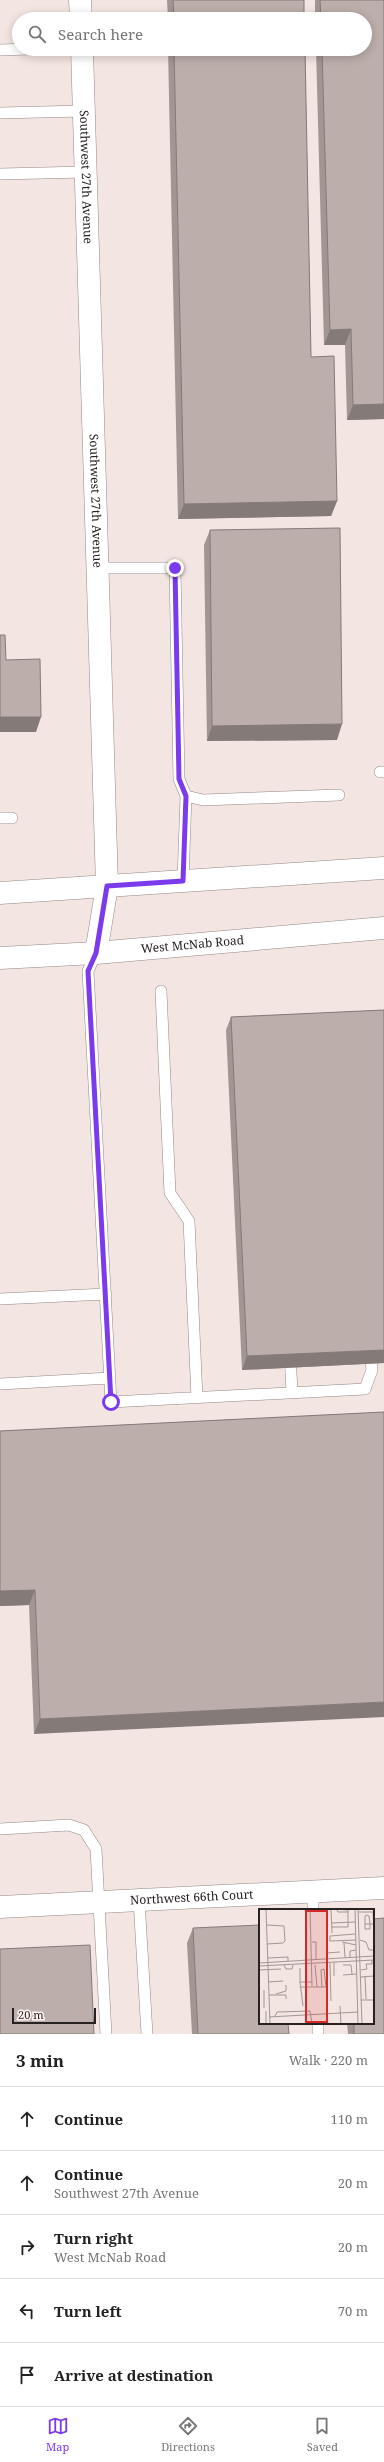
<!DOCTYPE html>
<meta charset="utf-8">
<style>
:root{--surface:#fff;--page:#f2f2f2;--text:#222;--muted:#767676;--line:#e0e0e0;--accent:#7c3aed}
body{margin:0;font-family:"Noto Serif",serif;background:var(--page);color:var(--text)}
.scale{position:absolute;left:12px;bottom:10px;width:84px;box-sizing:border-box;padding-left:4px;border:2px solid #272221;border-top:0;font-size:11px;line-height:14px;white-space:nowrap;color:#272221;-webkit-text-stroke:3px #fef3f0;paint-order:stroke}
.stop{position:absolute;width:12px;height:12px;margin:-9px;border:3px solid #7c3aed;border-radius:50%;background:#fff}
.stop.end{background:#7c3aed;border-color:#fff;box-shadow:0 1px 4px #0008}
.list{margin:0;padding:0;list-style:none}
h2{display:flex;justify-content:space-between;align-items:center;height:52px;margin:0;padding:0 16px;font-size:17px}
h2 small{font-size:13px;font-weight:400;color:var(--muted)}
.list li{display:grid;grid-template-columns:26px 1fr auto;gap:12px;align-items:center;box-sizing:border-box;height:64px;padding:0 16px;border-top:1px solid var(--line)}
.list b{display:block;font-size:15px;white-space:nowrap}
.list p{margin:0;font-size:13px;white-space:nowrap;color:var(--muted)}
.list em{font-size:13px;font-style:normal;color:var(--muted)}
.icon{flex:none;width:22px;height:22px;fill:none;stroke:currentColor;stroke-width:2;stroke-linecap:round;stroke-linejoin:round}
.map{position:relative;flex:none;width:384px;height:2034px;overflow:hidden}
.search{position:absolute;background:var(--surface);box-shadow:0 2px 10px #0003;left:12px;right:12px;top:12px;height:44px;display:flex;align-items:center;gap:10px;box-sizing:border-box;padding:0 14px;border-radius:22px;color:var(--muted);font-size:15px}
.sheet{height:372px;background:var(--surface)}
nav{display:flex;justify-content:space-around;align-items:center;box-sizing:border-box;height:56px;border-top:1px solid var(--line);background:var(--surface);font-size:11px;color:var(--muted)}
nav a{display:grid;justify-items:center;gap:2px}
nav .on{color:var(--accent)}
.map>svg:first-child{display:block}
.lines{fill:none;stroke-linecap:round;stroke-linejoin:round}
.service-casing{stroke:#948784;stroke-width:12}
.minor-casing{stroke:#948784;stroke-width:23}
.secondary-casing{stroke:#948784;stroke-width:23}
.service{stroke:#fff;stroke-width:11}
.minor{stroke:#fff;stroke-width:22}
.secondary{stroke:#fff;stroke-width:22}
.wall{fill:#a29693}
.shaded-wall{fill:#847a78}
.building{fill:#bcaeab;stroke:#847a78}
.route{stroke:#7c3aed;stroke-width:5}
.labels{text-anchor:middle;stroke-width:3;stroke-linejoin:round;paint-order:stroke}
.street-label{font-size:12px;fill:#272221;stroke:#fef3f0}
.inset-road{fill:none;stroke:#a19794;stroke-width:1}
.view{fill:#d62828;fill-opacity:0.15;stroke:#d62828;stroke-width:2}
.inset-edge{fill:none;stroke:#272221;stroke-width:2}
</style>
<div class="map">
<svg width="384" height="2034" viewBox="0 0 384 2034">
<rect width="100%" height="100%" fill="#f3e5e1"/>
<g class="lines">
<g class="service-casing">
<path id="service" d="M0,50l30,-1
M0,113l84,-2
M0,174l85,-2
M97,568h78l4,211 7,17 -3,85
M380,772h4
M186,796l17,4 136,-5
M0,818h12
M96,953l-8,18 23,431 254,-13 7,-19 -2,-20
M161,991l9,202 19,28 8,177
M0,1299l106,-5
M290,1353l2,39
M0,1384l110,-6
M0,1829l69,-4 15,5 12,19 10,185
M313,1891v19
M139,1900l8,134
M318,2023v11"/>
</g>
<g class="minor-casing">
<g id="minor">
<path d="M80,0l1,19"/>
<path id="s1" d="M82,49l25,837 -11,67"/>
<path id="s2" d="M0,1907l384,-19"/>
</g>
</g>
<g class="secondary-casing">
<g id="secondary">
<path d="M0,893l384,-25"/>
<path id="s3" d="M0,958l96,-5 288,-25"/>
</g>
</g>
<use href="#service" class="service"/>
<use href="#minor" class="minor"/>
<use href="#secondary" class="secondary"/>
</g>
<path class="wall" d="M167,0h137v19h-136z
M315,0h69v419l-37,1 -2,-75h-21l-8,-296h49v-30h-50z
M168,49h137l6,308 26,144 -6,15 -153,3z
M210,530l127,210 -130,1 -3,-196z
M384,1010v353l-142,7 -16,-340 5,-13z
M384,1412l-350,322 -5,-129 -29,1v-175z
M193,1928l96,106h-97l-5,-91z
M347,2023h26l11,11h-36z"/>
<path class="shaded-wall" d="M351,329l-6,16h-21l6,-15z
M384,404v15l-37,1 6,-15z
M337,501l-6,15 -153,3 6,-15z
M0,717h41l-5,15h-36z
M342,724l-5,16 -130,1 5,-15z
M384,1350v13l-142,7 5,-14z
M35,1590l-6,15 -29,1v-15z
M384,1702v15l-350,17 6,-15z"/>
<path class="building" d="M173,0h131v19h-130z
M320,0h64v404l-31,1 -2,-76 -21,1 -8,-281h43v-30h-44z
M174,49h131l6,308 23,-1 3,145 -153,3z
M340,528l2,196 -130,2 -2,-196z
M0,635h5l1,25 34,-1 1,58h-41z
M384,1010v340l-137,6 -16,-339z
M384,1412v290l-344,17 -5,-129 -35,1v-160z
M384,1918v116h-30v-11h19v-104z
M260,1925v98h28l1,11h-91l-5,-106z
M90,1945l4,89h-94v-85z"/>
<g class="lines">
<path class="route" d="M111,1402l-23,-431 8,-18 11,-67 76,-5 3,-85 -7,-17 -4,-211"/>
</g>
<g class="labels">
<g class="street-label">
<text dy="4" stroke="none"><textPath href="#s1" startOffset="128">Southwest 27th Avenue</textPath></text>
<text dy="4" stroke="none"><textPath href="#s1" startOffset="452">Southwest 27th Avenue</textPath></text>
<text dy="4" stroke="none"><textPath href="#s3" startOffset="193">West McNab Road</textPath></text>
<text dy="4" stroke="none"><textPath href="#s2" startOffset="192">Northwest 66th Court</textPath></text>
</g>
</g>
<g transform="translate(259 1909)">
<rect width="115" height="115" fill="#f3e5e1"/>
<path class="inset-road" d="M7,0l4,115M51,0l2,77M72,0l1,24M77,0l2,3h10M77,0l12,1M96,0l3,115M99,0l4,115M99,3h15M114,3l1,20M72,14l24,-1M106,15v-8l2,-1 2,1 1,8v5h-5v-5h8M8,16l17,1 1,15 -2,2 -16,1M72,18h17v-18M96,25l-25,2v5l26,-1M101,31l6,2 3,8h5M53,33h4v17M83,33l14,3M85,34l1,14M68,44l13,-1M91,48v-6l6,-1M9,49l20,-1v4M75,53v14M0,54l115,-7M71,54l1,38M25,56l2,4h6l1,-4M56,56l2,22M84,56h8l1,9M0,57l115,-6M41,59v14M0,61l22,-1M102,61l6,-1 -1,-5h6v-4M84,66l13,-1M106,67l1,23M102,68l13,-1M9,73l15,-1M42,78h25l-2,-18 -3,1 1,17M5,81v18M17,85l10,-3v-6M10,86h17v4M102,91h13M44,97l-3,-24h12M81,97l1,18M7,102v13M16,107l2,-4 33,-1 2,13M10,108l89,-5"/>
<path class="view" d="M47,2h21v111h-21z"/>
<rect width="115" height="115" class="inset-edge"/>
</g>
</svg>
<div class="scale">20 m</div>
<div class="stop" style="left:111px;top:1402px"></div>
<div class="stop end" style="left:175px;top:568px"></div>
<div class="search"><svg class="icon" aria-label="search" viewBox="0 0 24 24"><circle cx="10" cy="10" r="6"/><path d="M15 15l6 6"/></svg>Search here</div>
</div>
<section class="sheet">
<h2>3 min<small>Walk · 220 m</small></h2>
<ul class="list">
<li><svg class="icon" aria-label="ahead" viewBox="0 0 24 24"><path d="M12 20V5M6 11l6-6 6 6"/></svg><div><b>Continue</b></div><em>110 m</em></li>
<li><svg class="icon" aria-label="ahead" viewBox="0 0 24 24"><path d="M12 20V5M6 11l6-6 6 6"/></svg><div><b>Continue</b><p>Southwest 27th Avenue</p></div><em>20 m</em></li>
<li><svg class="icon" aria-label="right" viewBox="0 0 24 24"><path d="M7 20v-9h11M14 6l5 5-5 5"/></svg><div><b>Turn right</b><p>West McNab Road</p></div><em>20 m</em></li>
<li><svg class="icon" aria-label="left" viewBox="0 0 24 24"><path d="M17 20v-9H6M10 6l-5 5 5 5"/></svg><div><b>Turn left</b></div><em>70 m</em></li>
<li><svg class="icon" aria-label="arrive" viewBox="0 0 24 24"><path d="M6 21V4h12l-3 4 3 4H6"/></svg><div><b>Arrive at destination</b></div></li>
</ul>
</section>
<nav>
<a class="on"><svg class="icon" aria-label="map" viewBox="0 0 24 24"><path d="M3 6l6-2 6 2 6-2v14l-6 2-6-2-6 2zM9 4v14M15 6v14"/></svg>Map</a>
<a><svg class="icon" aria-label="directions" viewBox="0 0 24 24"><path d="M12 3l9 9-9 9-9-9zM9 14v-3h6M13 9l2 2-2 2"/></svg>Directions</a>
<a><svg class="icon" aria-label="saved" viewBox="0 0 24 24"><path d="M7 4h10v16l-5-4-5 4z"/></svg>Saved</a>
</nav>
